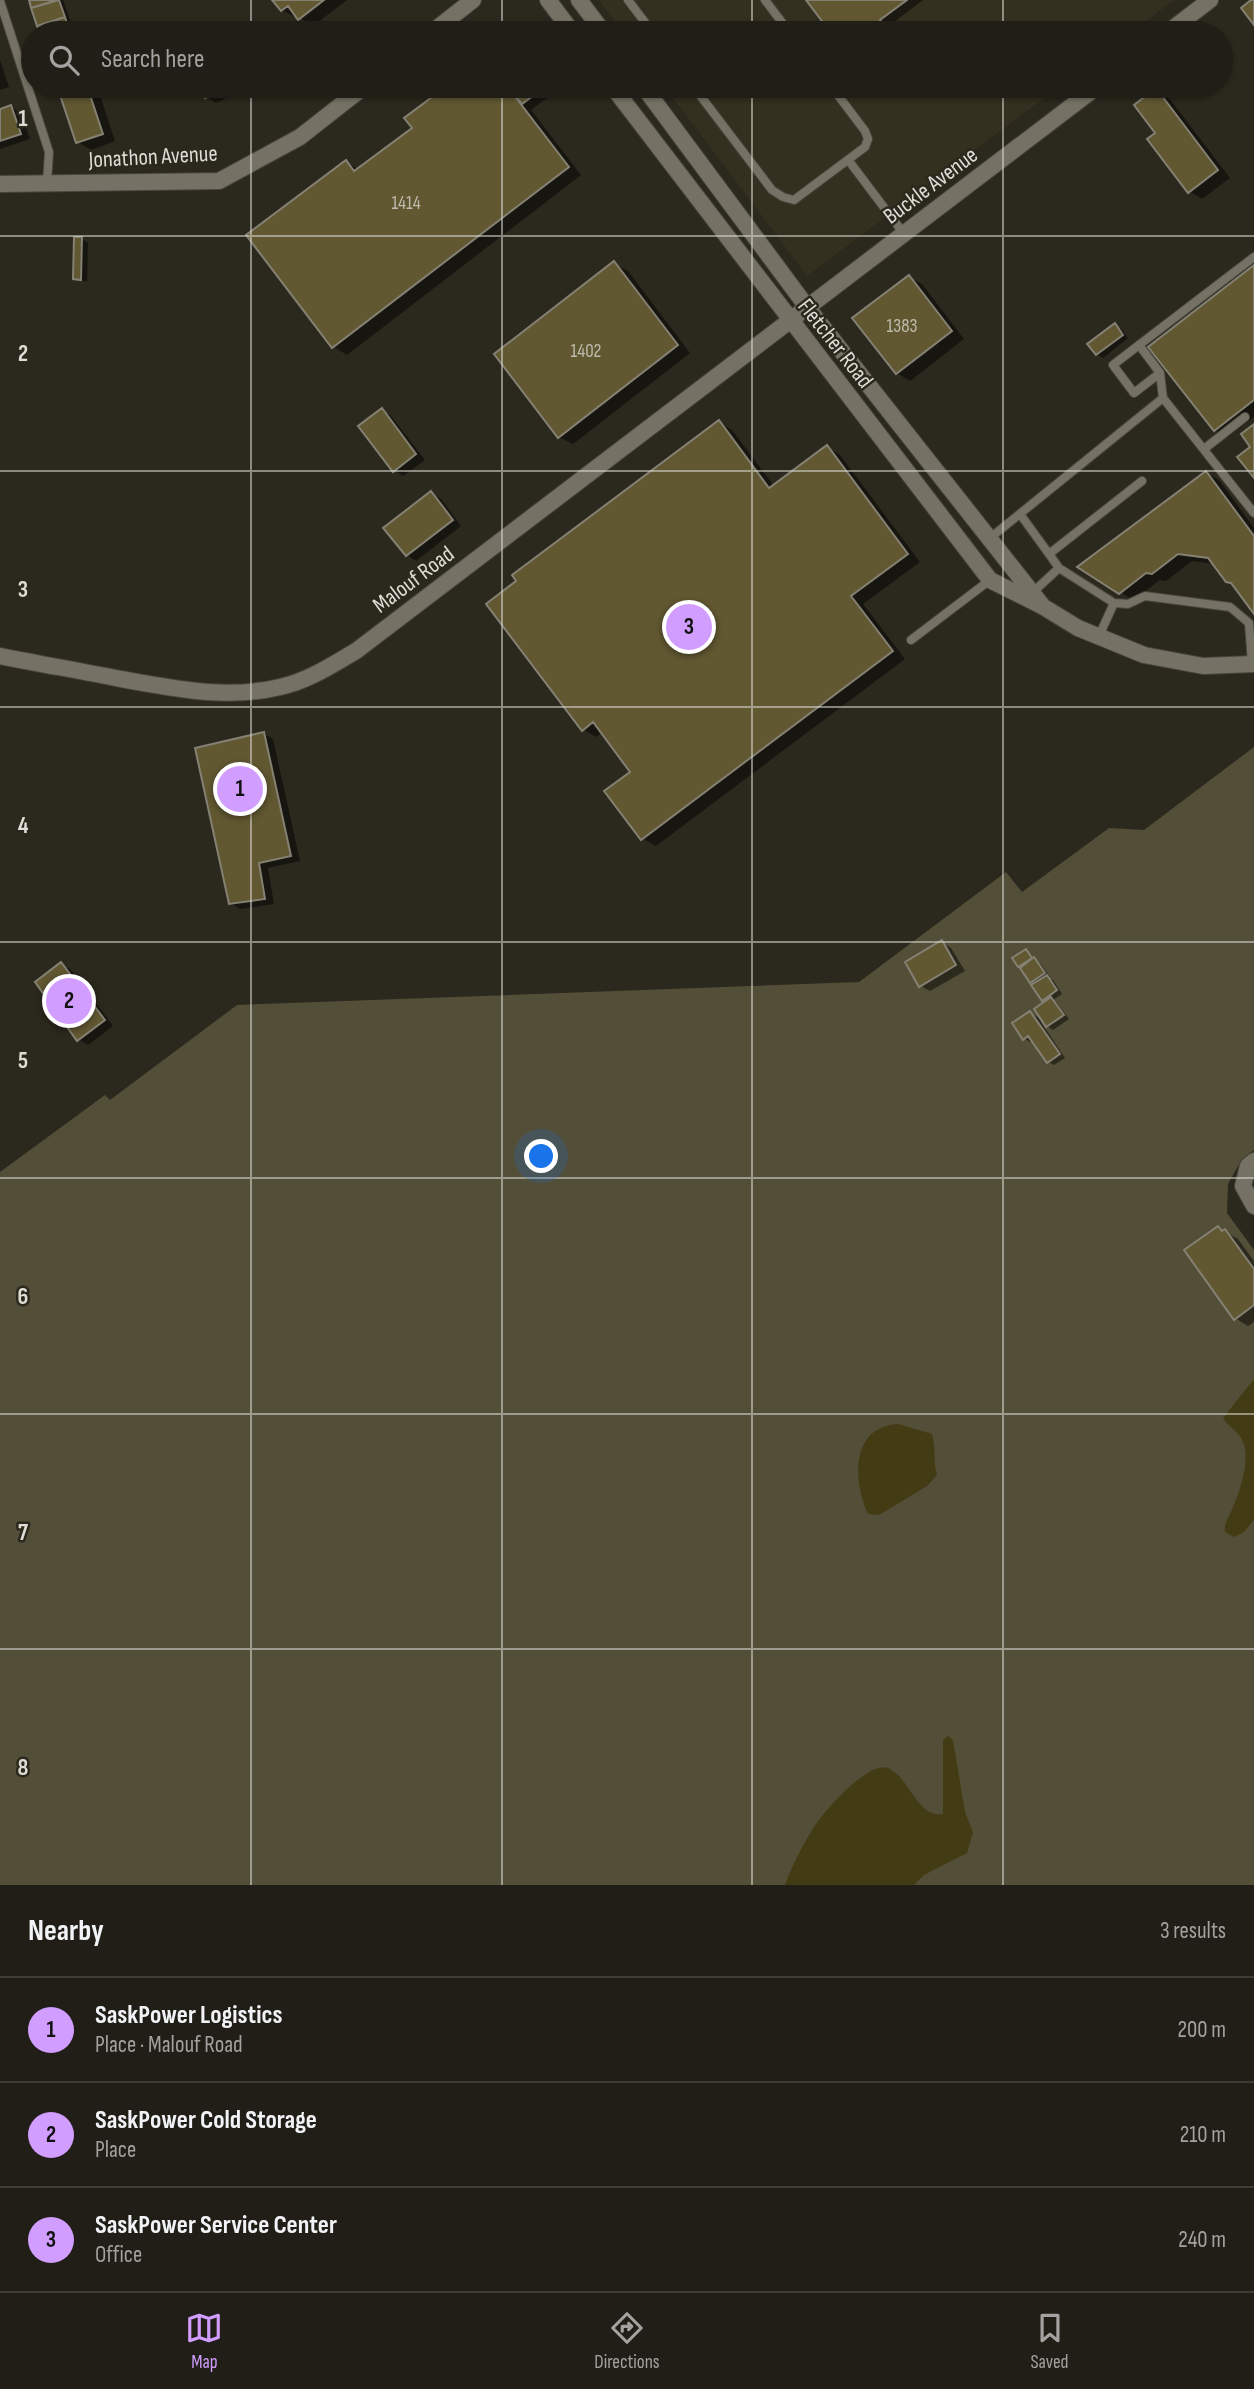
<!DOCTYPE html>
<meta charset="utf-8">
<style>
:root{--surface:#201e16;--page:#28271f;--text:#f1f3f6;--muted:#a2a2a1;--line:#3d3c35;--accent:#d19dfe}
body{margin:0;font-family:"Sofia Sans Condensed",sans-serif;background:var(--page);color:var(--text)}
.you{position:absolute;left:542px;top:1157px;width:24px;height:24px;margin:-18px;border:5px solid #fff;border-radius:50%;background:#1a73e8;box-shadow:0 0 0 10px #1a73e833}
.badge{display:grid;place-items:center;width:46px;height:46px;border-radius:50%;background:var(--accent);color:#111;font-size:23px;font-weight:700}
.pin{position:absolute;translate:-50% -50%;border:4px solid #fff;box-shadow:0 2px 7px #0006}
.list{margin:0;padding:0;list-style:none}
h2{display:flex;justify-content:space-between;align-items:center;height:91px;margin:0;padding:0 28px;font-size:30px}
h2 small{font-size:23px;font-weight:400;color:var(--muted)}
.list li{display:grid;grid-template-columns:46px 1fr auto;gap:21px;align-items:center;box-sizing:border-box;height:105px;padding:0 28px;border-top:2px solid var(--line)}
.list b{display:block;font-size:26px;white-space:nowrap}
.list p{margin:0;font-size:23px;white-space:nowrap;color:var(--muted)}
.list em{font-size:23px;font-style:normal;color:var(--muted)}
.icon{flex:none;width:38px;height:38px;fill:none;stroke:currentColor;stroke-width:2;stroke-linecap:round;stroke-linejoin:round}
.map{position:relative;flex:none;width:1254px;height:1885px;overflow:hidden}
.search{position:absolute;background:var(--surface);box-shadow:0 2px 5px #0004;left:21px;right:21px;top:21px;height:77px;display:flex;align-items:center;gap:18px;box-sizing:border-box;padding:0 24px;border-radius:38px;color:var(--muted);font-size:26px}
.sheet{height:406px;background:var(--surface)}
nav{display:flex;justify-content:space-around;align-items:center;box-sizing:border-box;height:98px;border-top:2px solid var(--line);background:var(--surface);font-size:19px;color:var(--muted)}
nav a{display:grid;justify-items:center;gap:4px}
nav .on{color:var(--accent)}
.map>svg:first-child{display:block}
.built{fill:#34301f}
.green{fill:#534e38}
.water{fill:#433b13}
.shadow{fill:#0007}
.building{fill:#615831;stroke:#848174;stroke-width:2}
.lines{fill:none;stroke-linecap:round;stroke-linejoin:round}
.lane-casing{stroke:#48463d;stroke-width:10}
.street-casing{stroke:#48463d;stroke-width:18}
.lane{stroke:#757265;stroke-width:8}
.street{stroke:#757265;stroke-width:16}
.grid{fill:none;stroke:#dddcd5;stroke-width:2;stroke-opacity:0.55}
.labels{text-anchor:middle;stroke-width:5;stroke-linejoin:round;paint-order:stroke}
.number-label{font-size:19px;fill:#bebbac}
.street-label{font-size:23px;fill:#dddcd5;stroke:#2b281d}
.grid-label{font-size:23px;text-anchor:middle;font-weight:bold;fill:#dddcd5;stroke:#2b281d;stroke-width:5;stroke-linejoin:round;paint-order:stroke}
</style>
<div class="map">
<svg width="1254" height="1885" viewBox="0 0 1254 1885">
<rect width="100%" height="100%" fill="#2b281d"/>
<path class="built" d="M599,0h575l-44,33h-506z
M664,86h396l-253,190z"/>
<path class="green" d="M1254,747v403l-12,9 -14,25 -1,29 27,37v635h-1254v-713l105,-77 5,5 127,-95 622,-23 147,-110 16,20 87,-64 35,2z"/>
<path class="water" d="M1254,1379v141l-10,12 -10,5 -9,-5c-1,-8 2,-12 6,-20 8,-19 20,-50 12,-70 -4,-12 -15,-14 -20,-24z
M898,1424l34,10c4,14 1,27 5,41l-10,11 -48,29 -11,-1c-15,-33 -18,-87 30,-90z
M948,1736l5,4 12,72 8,20 -6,21 -43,22 -10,10h-129c7,-19 18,-41 29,-58 10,-16 55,-67 74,-59 22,10 29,50 55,46v-74z"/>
<path class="shadow" d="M31,0h32l8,23 7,4 2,6h-38z
M275,0h72l-34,26 -16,-10 -2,1 -13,-7z
M809,0h114l-34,26 6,7h-62z
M0,60l9,27 -9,3z
M59,86h38l18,55 -24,9 -13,-8z
M201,86h43l2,3 -30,14 -10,-6z
M449,86h105l3,4 -26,20 50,65 -234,180 -13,-8 -86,-111 98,-74 13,8 55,-41 -8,-11z
M1156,90l13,8 61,80 -28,21 -13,-8 -32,-57z
M11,107l10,6 9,26 -30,10v-38z
M82,239l6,4 -1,39 -13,-4z
M615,264l13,7 62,82 -117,91 -14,-7z
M1254,267v150l-26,20 -13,-7z
M909,277l13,7 42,55 -54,42 -13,-8z
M1115,326l6,3 7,9 -25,20 -6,-4z
M382,410l9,6 34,44 -22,16 -9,-6z
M719,422l13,8 42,56 53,-39 13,8 80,107 -57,42 42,55 -249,187 -14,-8 -10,-66 -30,-40 -6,5 -13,-8z
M1206,473l13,7 35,48v84l-19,-27 -8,-4 -12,-17 -23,-3 -26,20 -6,-1 -27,20 -13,-8z
M431,493l10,6 20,27 -45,35 -9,-6z
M264,734l9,5 27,122 -32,7 6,36 -34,5 -10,-6z
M942,942l9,6 14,23 -35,20 -9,-5z
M1026,951l8,9 6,3 10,14 -2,1 5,2 9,14 -9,6 4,3 12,16 -16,11 -12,-8 24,36 -11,7 -6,-3 -15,-22 -3,2 -6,-4 6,-25 13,7 5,-18 -5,-3 -7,-15 -17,-18z
M61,964l10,6 42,56 -25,19 -10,-6z
M1218,1228l20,11 16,22v61l-6,4 -13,-8z"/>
<path class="building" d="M29,0h28l-26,8z
M59,0l6,17 -28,9 -6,-18z
M272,0h52l-26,20 -10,-14 -7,5z
M806,0h101l-27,20 11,13h-60z
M1251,0h3v25l-13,-17z
M65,17l5,16h-30l-3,-7z
M57,86h30l16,48 -27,9z
M199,86h33l-27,12z
M447,86h60l62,81 -237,181 -86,-113 100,-75 8,11 58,-43 -8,-10z
M508,86h38l-24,18z
M1156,88l62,82 -30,23 -41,-54 8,-6 -21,-28z
M11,105l10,29 -21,7v-32z
M74,237h8l-1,43 -8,-1z
M614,261l64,84 -120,93 -64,-84z
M1254,265v135l-40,31 -66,-84z
M909,275l43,56 -56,43 -44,-56z
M1115,323l8,12 -27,20 -9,-11z
M382,408l34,46 -23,18 -35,-46z
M719,420l50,68 58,-43 81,109 -57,42 42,55 -252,189 -37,-49 26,-19 -37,-50 -11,9 -96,-127 30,-23 -4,-6z
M1254,424v54l-17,-21 13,-10 -9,-13z
M1206,471l48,65v78l-23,-31 -5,-1 -18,-24 -30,-4 -26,20 -6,-1 -27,21 -42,-27z
M431,491l22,29 -47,36 -23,-28z
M264,732l27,124 -32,7 6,36 -36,5 -34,-156z
M942,940l14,25 -37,22 -14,-25z
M1026,949l6,9 -14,9 -6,-9z
M1034,957l11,16 -15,10 -10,-15z
M61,962l44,58 -28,21 -42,-59z
M1047,975l10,15 -15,11 -11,-16z
M1051,997l13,18 -18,12 -12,-18z
M1030,1011l30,43 -13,9 -19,-27 -5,4 -11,-17z
M1218,1226l4,5 3,-2 29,40v36l-20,15 -50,-70z"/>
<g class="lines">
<g class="lane-casing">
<path id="lane" d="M628,0l25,33
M765,0l25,33
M0,1l49,151 -2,31
M693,86l79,104 11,7 11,3 71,-53 3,-8 -3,-8 -34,-45
M849,161l55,73
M1254,257l-115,88 21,28 3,25 91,115
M1139,345l-26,20 21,28 26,-20
M1204,449l41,-32
M1142,481l-93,73 10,14 55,35 14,1 17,-8 85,11 19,16 3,41
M1020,514l29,40
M990,538l173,-140
M1032,593l27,-25
M1099,636l15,-33
M911,640l79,-60"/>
</g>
<g class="street-casing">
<path id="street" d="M548,0l25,33
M579,0l25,33
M431,33l42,-33
M1167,33l43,-33
M612,86l378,494 52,26 36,22 66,27 59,11 51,-2
M643,86l164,221 234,297
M0,184l219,-3 81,-44 65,-51
M0,656c40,8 81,15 121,23 52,9 105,21 159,8 28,-6 52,-22 76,-36l742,-565
M1254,1161l-6,5 -5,20 11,20"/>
</g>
<use href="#lane" class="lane"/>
<use href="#street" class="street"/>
</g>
<path class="grid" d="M251,0v33M502,0v33M752,0v33M1003,0v33M251,86v1799M502,86v1799M752,86v1799M1003,86v1799M0,236h1254M0,471h1254M0,707h1254M0,942h1254M0,1178h1254M0,1414h1254M0,1649h1254"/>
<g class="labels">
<g class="number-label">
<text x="406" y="209">1414</text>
<text x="902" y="332">1383</text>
<text x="586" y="357">1402</text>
</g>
<g class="street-label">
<text transform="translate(153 156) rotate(-3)" y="8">Jonathon Avenue</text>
<text transform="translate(930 185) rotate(-37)" y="8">Buckle Avenue</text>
<text transform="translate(836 343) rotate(52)" y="8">Fletcher Road</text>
<text transform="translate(413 579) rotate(-37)" y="8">Malouf Road</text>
</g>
</g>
<g class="grid-label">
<text x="23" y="126">1</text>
<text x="23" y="361">2</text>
<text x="23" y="597">3</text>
<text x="23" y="833">4</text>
<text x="23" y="1068">5</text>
<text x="23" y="1304">6</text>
<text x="23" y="1540">7</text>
<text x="23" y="1775">8</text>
</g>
</svg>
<div class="you"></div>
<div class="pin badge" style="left:240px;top:789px">1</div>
<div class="pin badge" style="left:69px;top:1001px">2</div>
<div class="pin badge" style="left:689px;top:627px">3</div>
<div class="search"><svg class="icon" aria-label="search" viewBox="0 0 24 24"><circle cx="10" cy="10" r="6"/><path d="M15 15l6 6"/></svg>Search here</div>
</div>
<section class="sheet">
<h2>Nearby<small>3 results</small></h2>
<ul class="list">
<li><span class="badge">1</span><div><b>SaskPower Logistics</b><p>Place · Malouf Road</p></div><em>200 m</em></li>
<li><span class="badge">2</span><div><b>SaskPower Cold Storage</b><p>Place</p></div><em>210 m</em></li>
<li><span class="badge">3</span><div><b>SaskPower Service Center</b><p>Office</p></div><em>240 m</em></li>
</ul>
</section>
<nav>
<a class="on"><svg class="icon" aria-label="map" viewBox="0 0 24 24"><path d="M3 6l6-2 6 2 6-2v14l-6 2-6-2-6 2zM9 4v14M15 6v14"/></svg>Map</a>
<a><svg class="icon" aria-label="directions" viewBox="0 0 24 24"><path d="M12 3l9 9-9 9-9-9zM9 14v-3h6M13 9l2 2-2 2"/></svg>Directions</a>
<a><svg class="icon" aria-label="saved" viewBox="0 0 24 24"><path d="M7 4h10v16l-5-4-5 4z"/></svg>Saved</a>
</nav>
